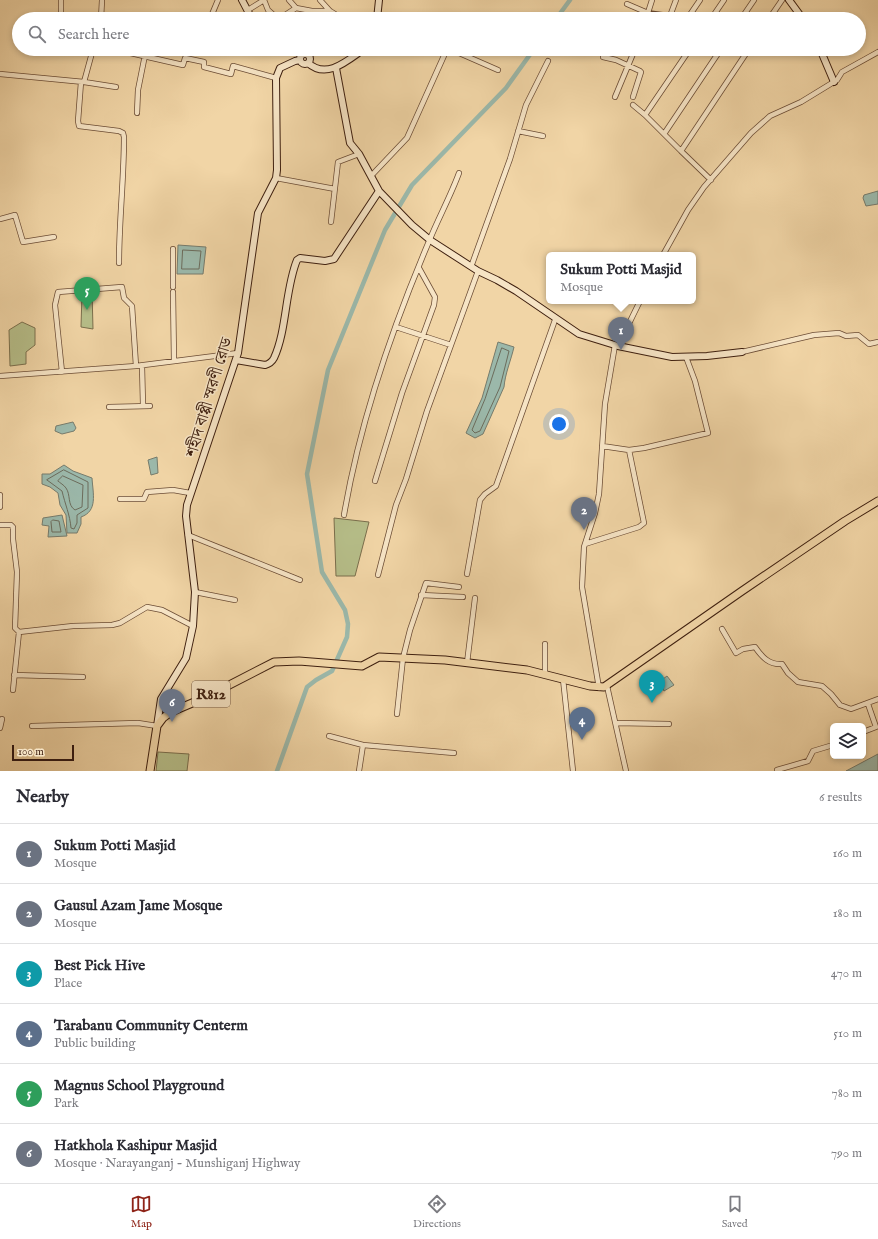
<!DOCTYPE html>
<meta charset="utf-8">
<style>
:root{--surface:#fff;--page:#f2f2f3;--text:#2b2b33;--muted:#7c7c81;--line:#e1e1e2;--accent:#8f2418}
body{margin:0;font-family:"IM FELL English","Noto Serif Bengali",serif;background:var(--page);color:var(--text)}
.controls{position:absolute;right:12px;bottom:12px;display:grid;overflow:hidden;border-radius:6px;box-shadow:0 2px 6px #0003}
.controls button{width:36px;height:36px;display:grid;place-items:center;padding:0;border:0;border-bottom:1px solid var(--line);background:var(--surface);color:var(--text);font:20px sans-serif}
.scale{position:absolute;left:12px;bottom:10px;width:62px;box-sizing:border-box;padding-left:4px;border:2px solid #3e1f0f;border-top:0;font-size:11px;line-height:14px;white-space:nowrap;color:#3e1f0f;-webkit-text-stroke:3px #f6e4c5;paint-order:stroke}
.you{position:absolute;left:559px;top:424px;width:14px;height:14px;margin:-10px;border:3px solid #fff;border-radius:50%;background:#1a73e8;box-shadow:0 0 0 6px #1a73e833}
.badge{display:grid;place-items:center;width:26px;height:26px;border-radius:50%;background:var(--accent);color:#fff;font-size:13px;font-weight:700}
.pin{position:absolute;translate:-50% -33px;filter:drop-shadow(0 1px 2px #0008)}
.pin::after{content:'';position:absolute;top:21px;width:14px;height:12px;background:inherit;clip-path:polygon(0 0,100% 0,50% 100%)}
.popup{position:absolute;left:546px;top:252px;width:150px;height:52px;box-sizing:border-box;display:grid;place-content:center;border-radius:6px;background:var(--surface);filter:drop-shadow(0 1px 3px #0005);font-size:13px;white-space:nowrap;color:var(--muted)}
.popup b{font-size:15px;color:var(--text)}
.popup::after{content:'';position:absolute;left:50%;top:100%;margin-left:-8px;border:8px solid transparent;border-top-color:var(--surface)}
.list{margin:0;padding:0;list-style:none}
h2{display:flex;justify-content:space-between;align-items:center;height:52px;margin:0;padding:0 16px;font-size:17px}
h2 small{font-size:13px;font-weight:400;color:var(--muted)}
.list li{display:grid;grid-template-columns:26px 1fr auto;gap:12px;align-items:center;box-sizing:border-box;height:60px;padding:0 16px;border-top:1px solid var(--line)}
.list b{display:block;font-size:15px;white-space:nowrap}
.list p{margin:0;font-size:13px;white-space:nowrap;color:var(--muted)}
.list em{font-size:13px;font-style:normal;color:var(--muted)}
.icon{flex:none;width:22px;height:22px;fill:none;stroke:currentColor;stroke-width:2;stroke-linecap:round;stroke-linejoin:round}
.map{position:relative;flex:none;width:878px;height:771px;overflow:hidden}
.search{position:absolute;background:var(--surface);box-shadow:0 2px 6px #0003;left:12px;right:12px;top:12px;height:44px;display:flex;align-items:center;gap:10px;box-sizing:border-box;padding:0 14px;border-radius:22px;color:var(--muted);font-size:15px}
.sheet{height:412px;background:var(--surface)}
nav{display:flex;justify-content:space-around;align-items:center;box-sizing:border-box;height:56px;border-top:1px solid var(--line);background:var(--surface);font-size:11px;color:var(--muted)}
nav a{display:grid;justify-items:center;gap:2px}
nav .on{color:var(--accent)}
.map>svg:first-child{display:block}
.green{fill:#b6be89;stroke:#7a6e4c}
.water{fill:#9bb8aa;stroke:#767b6c}
.lines{fill:none;stroke-linecap:round;stroke-linejoin:round}
.shore{stroke:#6c6c5c;stroke-width:1}
.canal{stroke:#9bb8aa;stroke-width:4.5}
.street-casing{stroke:#6b4c35;stroke-width:6}
.secondary-casing{stroke:#3e1f0f;stroke-width:8}
.primary-casing{stroke:#3e1f0f;stroke-width:9}
.street{stroke:#f6e4c5;stroke-width:4.5}
.secondary{stroke:#f6e4c5;stroke-width:6}
.primary{stroke:#f1d5a6;stroke-width:7}
.labels{text-anchor:middle;stroke-width:3;stroke-linejoin:round;paint-order:stroke}
.shield{fill:#f6e4c5;stroke:#755a46;stroke-width:1}
.shield-label{font-size:15px;font-weight:bold;fill:#3e1f0f}
.street-label{font-size:16px;fill:#3e1f0f;stroke:#f6e4c5}
</style>
<div class="map">
<svg width="878" height="771" viewBox="0 0 878 771">
<rect width="100%" height="100%" fill="#f1d5a6"/>
<filter id="stains"><feTurbulence type="fractalNoise" baseFrequency=".005" numOctaves="4"/><feColorMatrix values="0 0 0 0 .2 0 0 0 0 .09 0 0 0 0 .02 0 0 0 .5 -.17"/></filter>
<radialGradient id="worn" r=".72"><stop offset=".6" stop-color="#630" stop-opacity="0"/><stop offset="1" stop-color="#630" stop-opacity=".3"/></radialGradient>
<path class="green" d="M92,291l1,38 -12,-2 1,-34z
M22,322l13,6v17l-9,7v12l-16,2 -1,-36z
M334,518l35,4 -14,54h-19z
M158,752l31,2 -2,17h-31z"/>
<path class="water" d="M878,191v13l-12,2 -3,-8 1,-3z
M178,245l28,2 -3,27h-26z
M498,342l16,5c-3,13 -9,27 -10,40l-21,47 -8,4 -9,-5 16,-35z
M73,422l3,6 -2,3 -12,3 -7,-3 1,-5z
M157,457l1,16 -7,2 -3,-15z
M64,465l9,6 19,7c1,16 6,33 -11,39v7l-4,9h-10l-1,-18 -6,-10 -2,-12 -8,-6 -8,-3v-10h8z
M62,515l5,21 -19,1 1,-11 -7,-1 1,-7z
M667,676l7,9 -10,6 -3,-7 2,-5z
M878,754v17h-32z"/>
<g class="lines">
<path class="shore" d="M183,250l18,1 -2,18h-17z
M502,348l7,3 -9,36 -20,44 -5,2 -3,-3 13,-31z
M64,470l24,12v26l-11,7v8l-3,6 -3,-1c-1,-13 -6,-24 -9,-37l-15,-11z
M63,476l20,9 -1,22 -7,3c-8,-5 -4,-15 -9,-22 -2,-3 -6,-5 -8,-7z
M53,520l6,1 2,11h-9l-1,-10z"/>
<path class="canal" d="M556,19l14,-19
M277,771l30,-84 9,-7 16,-9 15,-34 1,-13 -3,-14 -23,-38 -15,-98 21,-104 57,-140 27,-45 94,-97 28,-39"/>
<g class="street-casing">
<path id="street" d="M61,0v14l11,5
M264,0l4,10 10,9
M289,0l7,8
M320,0l10,11 13,8
M627,4l21,9 22,3 9,3
M248,10l16,-10
M670,16l6,-16
M101,19l1,-19
M210,19l8,-19
M279,19l17,-11 16,3h18
M439,19h2
M646,19l6,-19
M687,19l13,-19
M711,19l13,-19
M741,19l13,-19
M769,19l13,-19
M113,49l70,16 2,-7 19,4v5l27,7 2,-8 43,12
M450,49l48,21
M603,57l13,3 24,11 1,1 -8,25
M0,74l84,8 32,5
M81,82l-3,39 1,5 40,5 4,2 1,4c0,42 -5,84 -5,126
M84,82l9,-33
M615,97l20,-48
M633,105l12,10 45,-66
M137,113l1,-23 7,-35
M645,115l19,19
M518,131l25,5
M681,151l-17,-17 57,-85
M371,176l36,-38 40,-89
M276,178l59,11
M711,180l-30,-29 68,-102
M0,219l15,-4 8,27 31,-5
M331,222l7,-60 21,-8
M663,255l25,-45 16,-23 47,-54 19,-17 31,-14 36,-22 5,-8 36,-20
M471,267l39,-108 16,-54 22,-44
M173,287v-38
M173,292l1,69
M396,327l55,18
M618,346l22,-45
M742,352l72,-17 25,-2 7,3 12,-1 11,9 9,-2
M142,366l1,39
M62,372l-7,-67 3,-13 64,-5 2,11 8,8 4,60
M0,376l136,-10 102,-13
M109,407l41,-1
M602,446l27,4 15,-2 64,-15 -13,-52 -9,-24
M375,481l27,-88 32,-88 1,-8 -16,-29
M0,495v12
M120,499h24l3,-7 26,-2 17,3
M344,515c16,-94 48,-187 86,-276 9,-22 21,-44 29,-66
M0,525h11l2,2v12l4,33 -2,56 4,4
M188,535l112,45
M585,544l54,-17 5,-4 -15,-73
M467,574l13,-74 5,-6 11,-8 59,-166
M378,575l18,-70 10,-26 21,-68 51,-140
M195,592l40,8
M421,595l42,2
M722,629l14,24 7,-4 12,-2c7,10 14,18 27,17l6,9 10,9 24,4 9,8 9,11 11,4 27,-10
M467,663l8,-65
M14,675l69,2
M545,675v-31
M563,679l10,92
M607,686l19,85
M599,688l-17,-101 2,-40 11,-34 4,-19 6,-90 10,-59
M13,690l6,-58 54,-6 39,-1 8,-2 27,-16 15,3 31,16
M397,714l6,-56 7,-28 16,-47 33,4
M616,723l53,1
M32,726l106,-3 19,3
M0,728l2,-9
M863,732l13,-5 -8,-23
M329,736l34,9 -4,26
M363,745l91,8
M777,770l31,-9 5,-10 20,-6"/>
</g>
<g class="secondary-casing">
<path id="secondary" d="M242,0l10,19
M789,0l14,19
M377,19l2,-19
M820,49l14,33
M300 59a5 5 0 1 1 10 0a5 5 0 1 1-10 0Z
M308,63c19,17 40,-3 56,-14
M336,68l14,75 9,11 20,37 33,34 18,15 48,31 19,9 19,11 63,43 39,12 54,11 35,-1 35,-4
M236,360l29,5c4,-1 7,-3 9,-7 13,-28 11,-69 23,-98l3,-2 25,3 9,-2 45,-68
M157,726l4,-27 25,-41 7,-32 2,-34 -9,-76 1,-11 51,-152 20,-140 18,-35 1,-8 -1,-92 4,-10 15,-7 5,-1"/>
</g>
<g class="primary-casing">
<path id="primary" d="M150,771l7,-45 6,-8 8,-6 33,-14 70,-36 25,-1 63,5 17,-9 66,3 82,10 63,16 14,1 138,-96 103,-70 33,-20"/>
</g>
<use href="#street" class="street"/>
<use href="#secondary" class="secondary"/>
<use href="#primary" class="primary"/>
</g>
<g class="labels">
<rect class="shield" x="192" y="681" width="38" height="26" rx="3"/>
<g class="shield-label">
<text x="211" y="699">R812</text>
</g>
<g class="street-label">
<text transform="translate(208 397) rotate(-73)" y="6">শহীদ বাপ্পী স্মরণী রোড</text>
</g>
</g>
<rect width="100%" height="100%" filter="url(#stains)"/>
<rect width="100%" height="100%" fill="url(#worn)"/>
</svg>
<div class="controls">
<button><svg class="icon" aria-label="layers" viewBox="0 0 24 24"><path d="M12 4l9 5-9 5-9-5zM3 14l9 5 9-5"/></svg></button>
</div>
<div class="scale">100 m</div>
<div class="you"></div>
<div class="pin badge" style="left:621px;top:350px;background:#6b7280">1</div>
<div class="popup"><b>Sukum Potti Masjid</b>Mosque</div>
<div class="pin badge" style="left:584px;top:530px;background:#6b7280">2</div>
<div class="pin badge" style="left:652px;top:703px;background:#0f9aa8">3</div>
<div class="pin badge" style="left:582px;top:740px;background:#5c6f8a">4</div>
<div class="pin badge" style="left:87px;top:310px;background:#2e9e5b">5</div>
<div class="pin badge" style="left:172px;top:722px;background:#6b7280">6</div>
<div class="search"><svg class="icon" aria-label="search" viewBox="0 0 24 24"><circle cx="10" cy="10" r="6"/><path d="M15 15l6 6"/></svg>Search here</div>
</div>
<section class="sheet">
<h2>Nearby<small>6 results</small></h2>
<ul class="list">
<li><span class="badge" style="background:#6b7280">1</span><div><b>Sukum Potti Masjid</b><p>Mosque</p></div><em>160 m</em></li>
<li><span class="badge" style="background:#6b7280">2</span><div><b>Gausul Azam Jame Mosque</b><p>Mosque</p></div><em>180 m</em></li>
<li><span class="badge" style="background:#0f9aa8">3</span><div><b>Best Pick Hive</b><p>Place</p></div><em>470 m</em></li>
<li><span class="badge" style="background:#5c6f8a">4</span><div><b>Tarabanu Community Centerm</b><p>Public building</p></div><em>510 m</em></li>
<li><span class="badge" style="background:#2e9e5b">5</span><div><b>Magnus School Playground</b><p>Park</p></div><em>780 m</em></li>
<li><span class="badge" style="background:#6b7280">6</span><div><b>Hatkhola Kashipur Masjid</b><p>Mosque · Narayanganj - Munshiganj Highway</p></div><em>790 m</em></li>
</ul>
</section>
<nav>
<a class="on"><svg class="icon" aria-label="map" viewBox="0 0 24 24"><path d="M3 6l6-2 6 2 6-2v14l-6 2-6-2-6 2zM9 4v14M15 6v14"/></svg>Map</a>
<a><svg class="icon" aria-label="directions" viewBox="0 0 24 24"><path d="M12 3l9 9-9 9-9-9zM9 14v-3h6M13 9l2 2-2 2"/></svg>Directions</a>
<a><svg class="icon" aria-label="saved" viewBox="0 0 24 24"><path d="M7 4h10v16l-5-4-5 4z"/></svg>Saved</a>
</nav>
